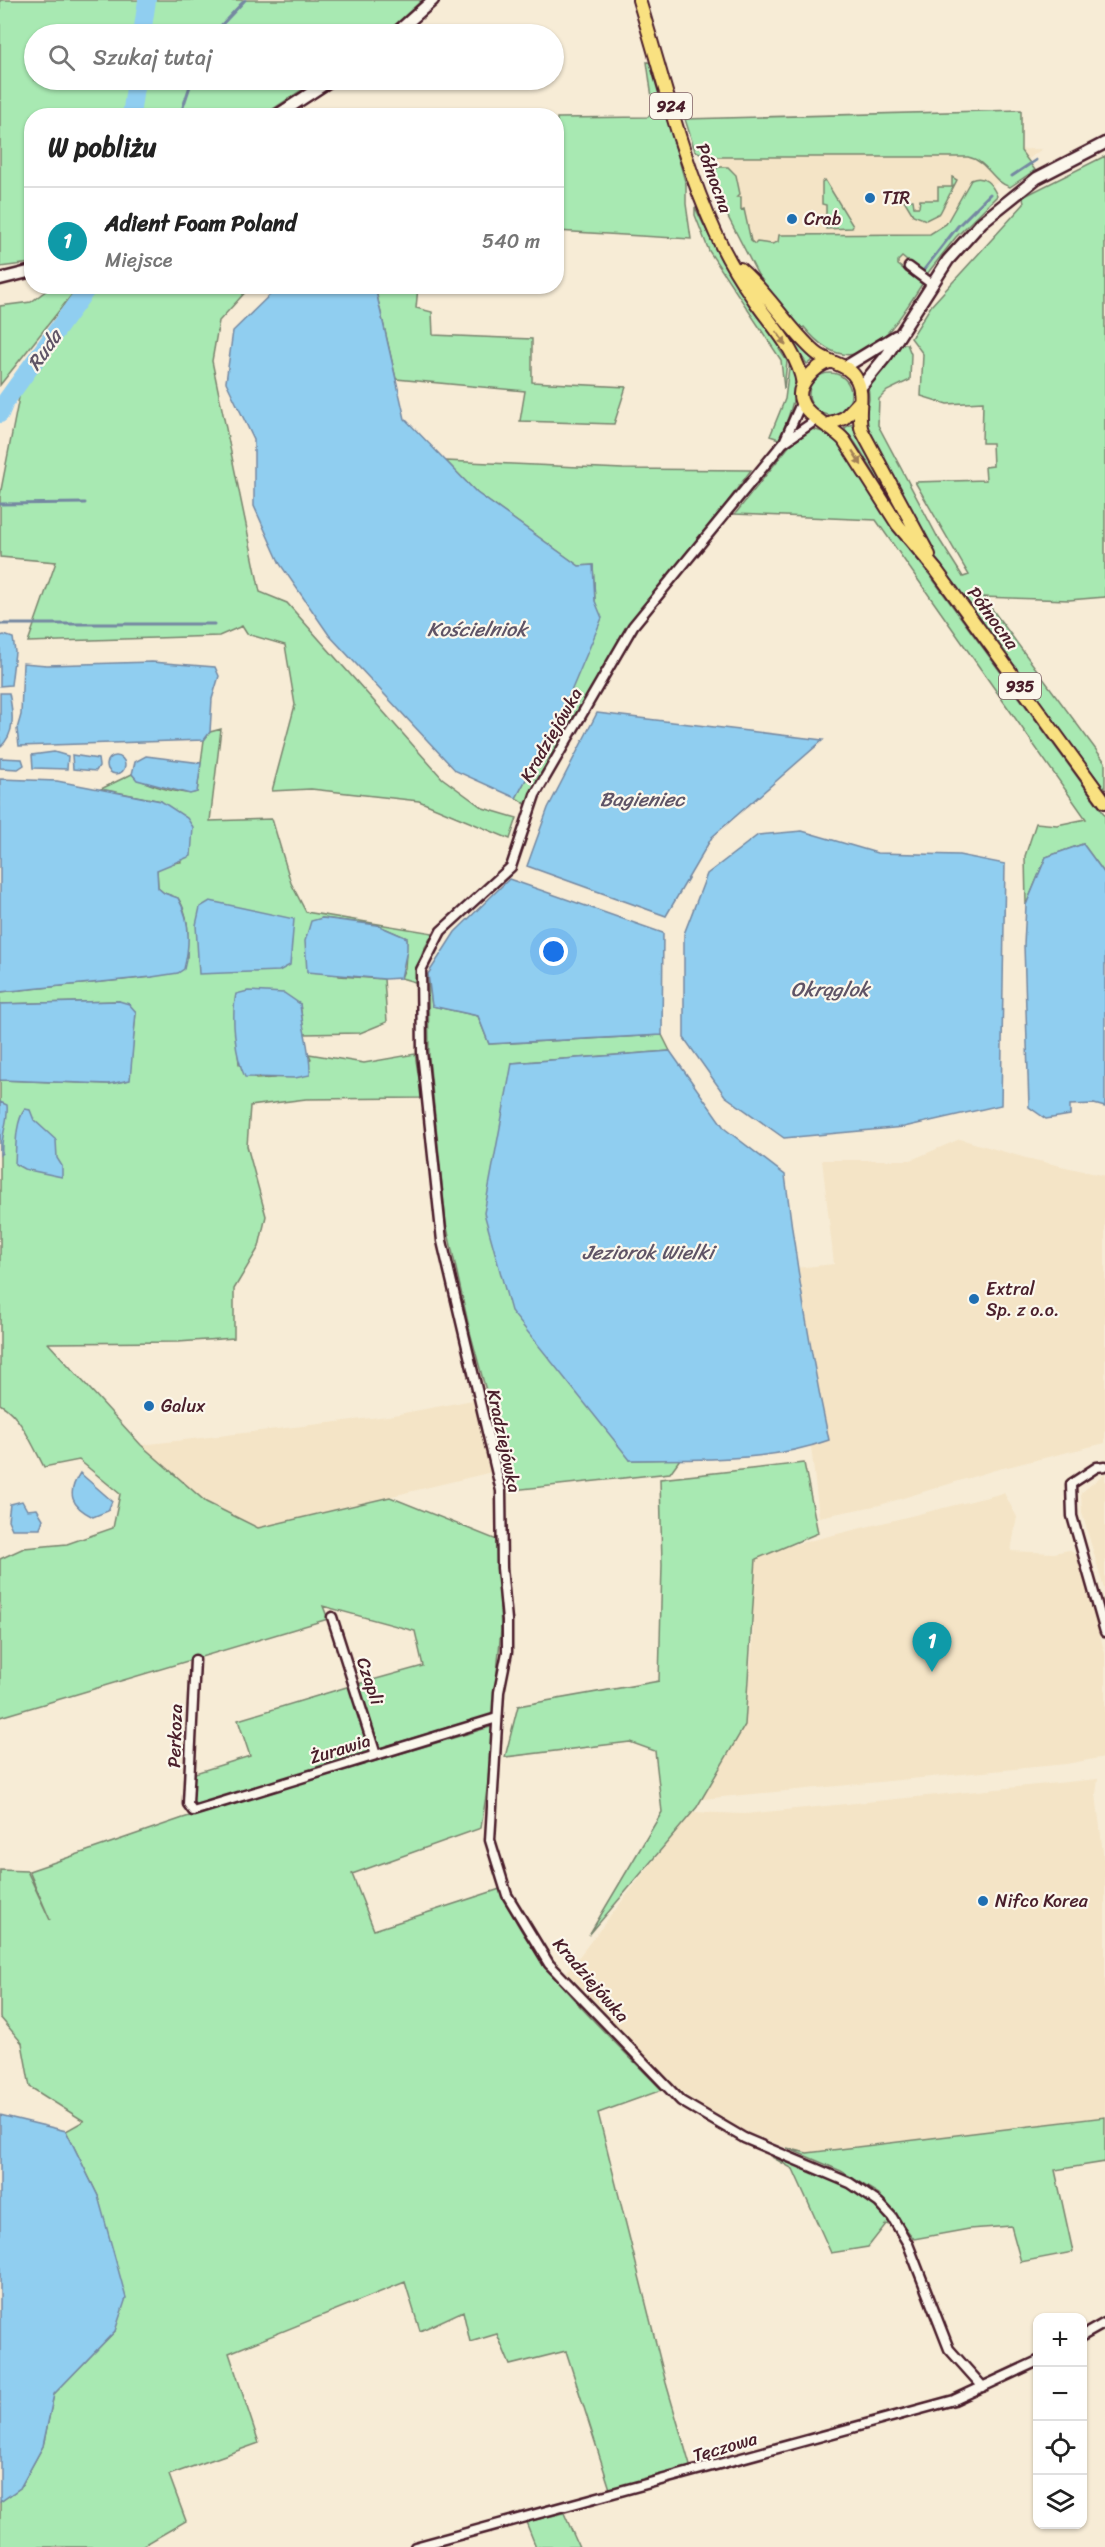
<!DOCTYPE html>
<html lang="pl">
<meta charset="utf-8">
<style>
:root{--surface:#fff;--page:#f6f6f6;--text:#222;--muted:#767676;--line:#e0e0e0;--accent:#b45309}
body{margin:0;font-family:Sriracha,sans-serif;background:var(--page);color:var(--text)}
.controls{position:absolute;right:18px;bottom:18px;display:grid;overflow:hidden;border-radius:12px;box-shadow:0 2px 4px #0004}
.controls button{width:54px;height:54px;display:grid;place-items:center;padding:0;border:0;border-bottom:2px solid var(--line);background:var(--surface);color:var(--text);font:30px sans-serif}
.you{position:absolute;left:554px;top:952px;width:21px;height:21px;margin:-15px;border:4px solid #fff;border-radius:50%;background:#1a73e8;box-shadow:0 0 0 9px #1a73e833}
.badge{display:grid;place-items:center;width:39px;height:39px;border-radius:50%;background:var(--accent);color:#fff;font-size:20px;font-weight:700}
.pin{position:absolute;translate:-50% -50px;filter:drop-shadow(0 2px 3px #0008)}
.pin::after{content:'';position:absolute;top:32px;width:21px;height:18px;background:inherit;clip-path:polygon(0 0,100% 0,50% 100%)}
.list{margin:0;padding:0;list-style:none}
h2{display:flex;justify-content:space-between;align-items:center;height:78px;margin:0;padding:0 24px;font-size:26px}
h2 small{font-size:20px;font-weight:400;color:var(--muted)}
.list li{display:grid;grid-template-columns:39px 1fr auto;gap:18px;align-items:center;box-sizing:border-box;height:108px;padding:0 24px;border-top:2px solid var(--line)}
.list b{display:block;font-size:22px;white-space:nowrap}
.list p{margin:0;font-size:20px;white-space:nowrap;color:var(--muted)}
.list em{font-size:20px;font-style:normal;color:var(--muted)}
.icon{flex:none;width:33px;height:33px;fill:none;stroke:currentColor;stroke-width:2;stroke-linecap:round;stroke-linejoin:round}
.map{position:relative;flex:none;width:1105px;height:2547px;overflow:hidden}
.search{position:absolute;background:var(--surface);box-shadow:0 2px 4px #0004;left:24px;top:24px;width:540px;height:66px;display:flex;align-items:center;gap:15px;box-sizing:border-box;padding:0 21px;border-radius:33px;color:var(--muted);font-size:22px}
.panel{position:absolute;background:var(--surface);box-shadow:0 2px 4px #0004;left:24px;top:108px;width:540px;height:186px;border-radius:24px}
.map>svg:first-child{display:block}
.built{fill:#f4e4c6}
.green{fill:#a8e9b2;stroke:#79846e;stroke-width:1.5}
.water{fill:#90cef0;stroke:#7488a1;stroke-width:1.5}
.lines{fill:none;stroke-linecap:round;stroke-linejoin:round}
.stream{stroke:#7488a1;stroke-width:3}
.river{stroke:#90cef0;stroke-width:18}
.street-casing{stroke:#4a1f2b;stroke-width:13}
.secondary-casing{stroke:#4a1f2b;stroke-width:15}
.primary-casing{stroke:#4a1f2b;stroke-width:16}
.street{stroke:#fbf7ec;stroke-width:8}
.secondary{stroke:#fbf7ec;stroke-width:10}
.primary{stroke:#f9e181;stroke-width:12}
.oneway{fill:#a28056}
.poi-dot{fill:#1f6fb2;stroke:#fbf7ec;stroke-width:2}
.labels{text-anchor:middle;stroke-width:4.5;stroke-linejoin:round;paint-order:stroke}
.shield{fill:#fbf7ec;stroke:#7f6065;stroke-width:1.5}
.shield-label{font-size:16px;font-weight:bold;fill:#4a1f2b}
.street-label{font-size:18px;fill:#4a1f2b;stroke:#fbf7ec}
.poi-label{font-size:18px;fill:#4a1f2b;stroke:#fbf7ec;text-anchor:start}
.water-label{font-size:20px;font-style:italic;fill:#5f5466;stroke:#fbf7ec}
</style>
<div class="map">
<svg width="1105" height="2547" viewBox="0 0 1105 2547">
<rect width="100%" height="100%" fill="#f7ecd6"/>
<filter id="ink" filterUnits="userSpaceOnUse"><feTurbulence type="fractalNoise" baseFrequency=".0167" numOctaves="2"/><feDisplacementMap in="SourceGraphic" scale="12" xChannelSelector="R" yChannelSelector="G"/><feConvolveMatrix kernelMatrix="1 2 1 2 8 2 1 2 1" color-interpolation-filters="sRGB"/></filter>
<g filter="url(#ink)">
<path class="built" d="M1042,149l-60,45 -67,79 -143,-4 -21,-23 -42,-92z
M960,1139l66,19 79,18v267l-110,27 -115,35 -61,12 -8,-71 18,-7 -18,-82 -15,-89 38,-4 -12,-104h89z
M473,1400l23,71 -237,57 -53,-26 -65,-57 247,-29z
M1105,1473v119l-23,-79 -1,-20z
M1004,1493l13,24 -6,34 43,2 15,-3 8,5 28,98v104l-39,7 -364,35 43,-82 8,-75 -1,-87z
M1098,1779l-2,15 9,76v247l-298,36 -20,-5 -43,-17 -51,-30 -31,-26 -95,-103 124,-160 54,2z"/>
<path class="green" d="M0,0h422l-37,34h-351v46h283l-53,35 -232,1 -1,147 -31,4z
M647,62l5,1 34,122v19l5,35 -134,-8v-113l91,-1 6,-5z
M1021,110v41l14,19 -25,17c-18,-5 -22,-26 -42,-30h-257l-16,-6 -10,-32z
M430,112l75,3h-79z
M1105,156v441l-36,3 -86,-3 122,165v28l-168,-228 -72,-140 4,-23 -1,-17 33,-38h6l4,10 -1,26 -23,11 -8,8 -1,26 59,111 26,41 6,-2 -54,-93 71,-2 -1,-13 8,-1 -1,-23h-10l1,-41 -36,2 -26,-8 2,-42 -12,-16 20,-32 93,-102 -1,-7z
M718,167h10l8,8 4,19 -3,3h4v13l3,-1 7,32 4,3 2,-2 15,2 6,-2 1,-7 151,-1 16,-10 25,-44c13,-6 21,4 26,16l-41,41 -29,37h-4l-21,-17 -4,4v4l24,19c-30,47 -66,107 -118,43l-3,2 -43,-54 -47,-91 -1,-7z
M952,177l5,3 -17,33 -14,7 -13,-5 -9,-15h9l1,7h5l1,-7h18v-13h14z
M825,180l28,46 -1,2 -26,1v-24l-4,-1v-22z
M695,207c23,50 53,95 85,140l-1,2 8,12 -3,28 -3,-29 -72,-109 -14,-36z
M51,287h27l-78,98v-79l31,-4z
M100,287h150l-31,34 -7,40 48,231 27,11 155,175 41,30 34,10 -7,21 -91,-38 -108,-12 -39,2 23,-86 -10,-60 -38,-11 -5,-8 -23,10 -191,6 28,-80 -56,-5v-62l20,-103 65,-94z
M375,287h43l-2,21 16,4 1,23 99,4v43l94,5 -12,37 -94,-3 5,-30 -129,-12z
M799,342l14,18 -6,4 -13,-18z
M790,360c12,25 0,56 -11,79l-9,-3 15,-37z
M809 394a21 21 0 1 1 42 0a21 21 0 1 1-42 0Z
M852,424l28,54 36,60c-28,-33 -44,-77 -72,-110z
M812,429l11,3 16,12 57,88 36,46 173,237v59l-22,-30 -37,13 -20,48 -1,-49 11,-33 21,2 29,-6 -210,-299 -141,-6 55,-69z
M446,461l177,8 128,1 -159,216 -60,103 -5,16 -11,-7 48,-90 31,-107 -2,-36 -14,1 -102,-73z
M221,729l-11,92 62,-2 19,64 15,29 127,21 -10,18 -8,31 -14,-4 4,-10 2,-30 -30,-13 -55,-7 17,58 45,3 3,43 -27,11 -56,1 -4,-30 -63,35 2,25 17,15 18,-1 37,-19 -2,-5 55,9 51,-9 7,44 -116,1 -56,7 -3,40 19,70 -7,31 -25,42v49l-56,4 -130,1 93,102 65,57 52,26 132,-31 107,43 4,90 -8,84 -113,34 -22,-64 65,-18 -8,-35 -92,-25 5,13 -328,98v-158l24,-11 43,-4 46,-16 7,-34 -41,-34 -35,7c-11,-21 -23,-51 -44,-63v-324l109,4 20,-4 7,-68 -17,-11 -119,3v-12l152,-15 35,-20c1,-23 3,-40 -9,-59l-14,-5 -6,-5 -1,-18 9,-6 15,-2 -20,-61 -60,-12 31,-15c9,10 52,22 65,18l7,-52 6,-8z
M428,974l4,32 46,10 11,28 173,-9 8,16 -158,12 118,397 50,-1 -10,14 -157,17 -43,-158 -24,-109 -17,-165z
M804,1463l14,70 -62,26 -11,166 -48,82 -108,128 73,-123 -7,-61 -25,-9 -125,15 13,-51 141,-25 3,-116 -2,-86z
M350,1686l19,67 -171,52 -6,-2 3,-30 55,-17 -12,-36z
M497,1725l-16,103 -129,46 22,56 126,-41c34,81 102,139 162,201l-64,23 68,270 25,86 -81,20 -44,-138 -56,14 -13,-31 -27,8 -7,-31 -43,20 -15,-49 -176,71 30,90 -90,32 17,46 -45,26h-141v-45l20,-14 23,-42 11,-52 61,-63 -17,-135 -32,-65 18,-10 -54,-34 -8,-44 -22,-26v-147l27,1 23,49 -21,-49 154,-53z
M1105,2117v45l-50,8 18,82 -52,10 -10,-36 -42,3 -55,10 -35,-45 -38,-23 -54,-23 20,5z
M772,2157l64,23 35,21 22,25 -7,-2 -18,23 -37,6 -38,-84z
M564,2513l15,34h-43l-10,-25z"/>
<path class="water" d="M278,287h97l30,132 72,74 102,73 14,-1 2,36 7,17 -38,90 -48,90 -60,-27 -127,-136 -49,-71 -26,-58v-66l-28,-58 7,-51z
M4,635l9,3 2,14 -4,33 -11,1v-50z
M152,662l63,5 4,9 -7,23 -2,33 -6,8 -185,6 -2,-17 4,-14 2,-52 24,2z
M0,693h9c4,19 7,41 -9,54z
M597,713l226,27 -111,97 -46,79 -139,-50 21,-58z
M54,752l14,4 -1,13 -34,-1 -1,-13z
M72,755l26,4 1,7 -3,5 -23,-2z
M146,756l55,7 -4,29 -7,2 -53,-14 -5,-6 3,-12z
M107 765a9 9 0 1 1 18 0a9 9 0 1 1-18 0Z
M0,758l22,1 2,6 -6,4 -18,-1z
M0,779l57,2 104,20 26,17 6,9 -2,29 -34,14 1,18 6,5 14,5c13,22 12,47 6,71l-6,4 -26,4 -152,15z
M802,831l75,22 82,2 46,9 -4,241 -97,22 -120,11 -59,-42 -41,-58v-104l23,-60 51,-39z
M1083,844l22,30v233l-11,-3 -24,1v10l-24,4 -17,-12 -5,-162 2,-40 20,-48z
M509,879l154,54 -1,102 -173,9 -11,-28 -46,-10 -4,-32 27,-42z
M210,901l84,18 -4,46 -11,6 -80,3 -3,-49 4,-18z
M322,918l55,7 30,13v12l-6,28 -17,1 -77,-7 -2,-31 6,-20z
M248,991l36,2 16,11c2,24 11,47 10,71l-15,3 -50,-1c-10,-20 -14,-60 -9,-83z
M119,1001l10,3 7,8 -6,68 -21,4 -109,-4v-76z
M670,1051l55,78 60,46c11,89 25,177 44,265 -63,23 -133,19 -199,20l-119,-149 -27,-98 28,-150z
M0,1102l7,3c2,17 -7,31 -5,48l-2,2z
M25,1109l5,1 4,10 22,20 1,18 5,8v11l-38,-8 -9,-5c1,-17 0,-42 10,-55z
M80,1473l32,28 -4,10 -15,6c-22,-11 -27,-23 -13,-44z
M22,1501l5,9 10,-1 6,10 -3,10h-28l-4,-9 2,-16z
M0,2115l66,16 32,65 28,102 -11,33 -61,63 -11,52 -23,42 -20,14z"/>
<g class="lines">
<path class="stream" d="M143,0l4,5 6,-5
M213,34l32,-34
M180,116l12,-36
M1012,176l24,-16
M923,271l35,-45 32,-32
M0,504l85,-1
M0,624h214"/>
<path class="river" d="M142,34l5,-34
M131,116l5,-36
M0,414l5,-12 84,-116"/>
<g class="street-casing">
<path id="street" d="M909,267l23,17
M816,420l-33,23 -150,183 -98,169 -24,72 -70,64 -20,39 1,82 20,189 59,250 1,77 5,52v32l-8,40 -9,148 17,55 42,69 132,137 63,37 106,45 29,20 13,14 16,27 41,105 34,38
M784,442l18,-41
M1105,1466l-8,1 -26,17 1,32 33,116
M332,1617l44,138
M195,1660l-7,144 5,7 304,-93
M1082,2336l23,-13
M415,2547l539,-147 84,-39"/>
</g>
<g class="secondary-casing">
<path id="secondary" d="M395,34l38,-34
M276,116l55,-36
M0,279l32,-8
M845,367l51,-31
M860,388l27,-33 61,-95 34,-38 55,-44 68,-35"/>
</g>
<g class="primary-casing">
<path id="primary" d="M639,0c24,78 43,160 77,234 10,22 23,44 37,64 17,26 45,53 50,86
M740,269c29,25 48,59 75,83 13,12 34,11 42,28 8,16 -1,34 5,51l67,124
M830,362c-9,2 -16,8 -22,15 -27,31 22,46 36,63l54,85 38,45 169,232
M827,425l17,-7 15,-16"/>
</g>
<use href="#street" class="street"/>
<use href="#secondary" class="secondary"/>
<use href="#primary" class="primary"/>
</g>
<defs><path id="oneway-solid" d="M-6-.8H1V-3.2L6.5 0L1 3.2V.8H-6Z" transform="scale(1.5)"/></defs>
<g class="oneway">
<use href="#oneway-solid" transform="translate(781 338) rotate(55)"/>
<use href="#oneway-solid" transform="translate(857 458) rotate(58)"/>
</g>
</g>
<g class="poi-dot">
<circle cx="870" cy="198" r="6"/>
<circle cx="792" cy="219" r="6"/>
<circle cx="974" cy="1299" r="6"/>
<circle cx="149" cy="1406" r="6"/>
<circle cx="983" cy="1901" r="6"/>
</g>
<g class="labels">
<g class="shield">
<rect x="650" y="93" width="42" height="26" rx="4.5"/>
<rect x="999" y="673" width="42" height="26" rx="4.5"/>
</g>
<g class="shield-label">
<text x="671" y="112">924</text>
<text x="1020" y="692">935</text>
</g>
<g class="street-label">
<text transform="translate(714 178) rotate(70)" y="6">Północna</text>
<text transform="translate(993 618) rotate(54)" y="6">Północna</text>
<text transform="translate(551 735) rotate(-60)" y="6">Kradziejówka</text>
<text transform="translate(504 1441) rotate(78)" y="6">Kradziejówka</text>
<text transform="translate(370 1681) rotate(72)" y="6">Czapli</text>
<text transform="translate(175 1736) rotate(-88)" y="6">Perkoza</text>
<text transform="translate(340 1749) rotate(-17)" y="6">Żurawia</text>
<text transform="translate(591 1980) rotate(49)" y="6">Kradziejówka</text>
<text transform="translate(725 2447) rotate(-16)" y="6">Tęczowa</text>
</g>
<g class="poi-label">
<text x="882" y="204">TIR</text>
<text x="804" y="225">Crab</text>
<text x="986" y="1295">Extral<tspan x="986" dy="21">Sp. z o.o.</tspan></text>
<text x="161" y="1412">Galux</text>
<text x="995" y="1907">Nifco Korea</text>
</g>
<g class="water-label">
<text transform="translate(44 350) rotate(-55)" y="7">Ruda</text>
<text x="477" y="636">Kościelniok</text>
<text x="642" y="806">Bagieniec</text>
<text x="830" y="996">Okrąglok</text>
<text x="648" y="1259">Jeziorok Wielki</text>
</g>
</g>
</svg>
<div class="controls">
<button>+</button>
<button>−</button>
<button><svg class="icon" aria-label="locate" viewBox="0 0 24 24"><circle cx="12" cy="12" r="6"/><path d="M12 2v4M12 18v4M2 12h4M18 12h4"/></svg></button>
<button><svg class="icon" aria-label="layers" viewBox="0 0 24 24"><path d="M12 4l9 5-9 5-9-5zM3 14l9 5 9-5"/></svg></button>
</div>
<div class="you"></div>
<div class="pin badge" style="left:932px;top:1672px;background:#0f9aa8">1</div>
<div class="search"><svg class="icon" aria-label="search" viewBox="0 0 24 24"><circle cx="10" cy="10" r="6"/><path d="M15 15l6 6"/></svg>Szukaj tutaj</div>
<section class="panel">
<h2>W pobliżu<small></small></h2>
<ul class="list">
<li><span class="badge" style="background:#0f9aa8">1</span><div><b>Adient Foam Poland</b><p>Miejsce</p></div><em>540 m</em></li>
</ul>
</section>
</div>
